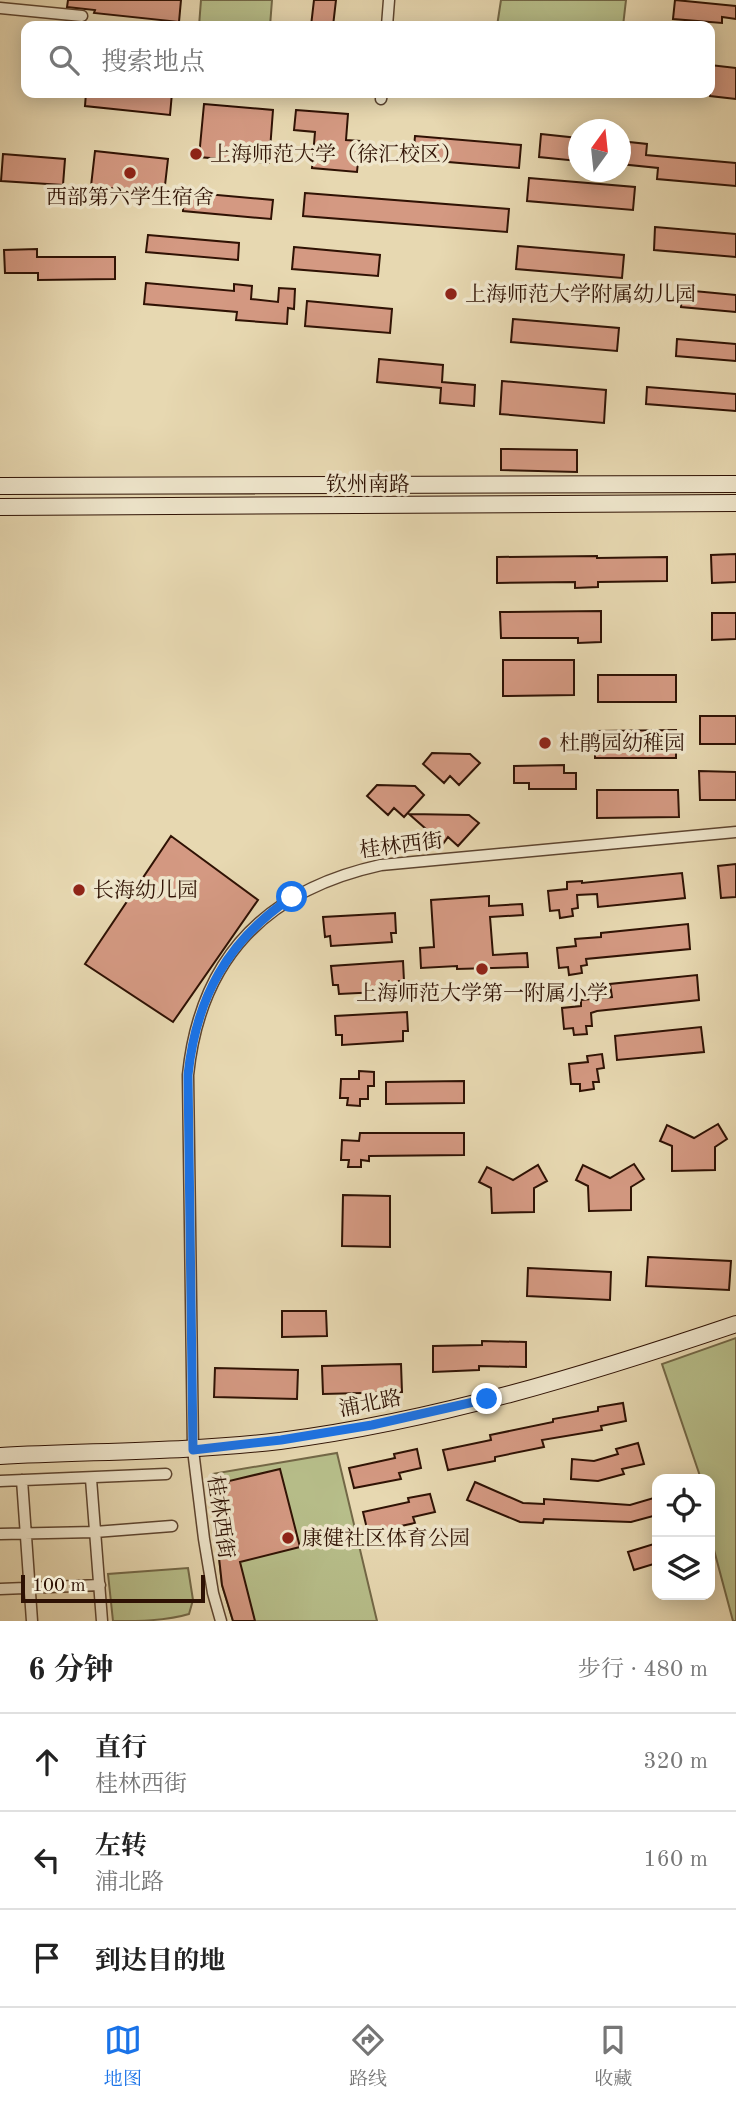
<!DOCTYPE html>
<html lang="zh">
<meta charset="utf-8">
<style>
:root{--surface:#fff;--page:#f6f6f6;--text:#222;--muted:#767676;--line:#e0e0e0;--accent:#1a73e8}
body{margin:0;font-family:"Old Standard TT","Noto Serif SC",serif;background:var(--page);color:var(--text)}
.controls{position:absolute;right:21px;bottom:21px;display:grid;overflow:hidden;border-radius:14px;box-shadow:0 4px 18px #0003}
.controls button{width:63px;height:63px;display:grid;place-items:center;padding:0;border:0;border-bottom:2px solid var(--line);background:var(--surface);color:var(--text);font:35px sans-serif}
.compass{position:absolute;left:568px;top:119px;width:63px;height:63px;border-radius:50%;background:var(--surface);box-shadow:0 4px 18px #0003;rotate:15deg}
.scale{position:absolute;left:21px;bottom:18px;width:184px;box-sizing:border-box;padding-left:7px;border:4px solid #2f1204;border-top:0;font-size:19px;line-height:24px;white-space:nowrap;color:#2f1204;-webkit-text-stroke:5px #efe6cc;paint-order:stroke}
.stop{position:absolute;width:21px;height:21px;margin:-16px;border:5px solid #1a73e8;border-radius:50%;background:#fff}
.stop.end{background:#1a73e8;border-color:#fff;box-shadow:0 2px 7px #0008}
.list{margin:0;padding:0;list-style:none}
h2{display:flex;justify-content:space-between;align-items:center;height:91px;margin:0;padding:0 28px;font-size:30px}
h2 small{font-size:23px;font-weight:400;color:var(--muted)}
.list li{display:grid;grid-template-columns:46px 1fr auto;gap:21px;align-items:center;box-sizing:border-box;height:98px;padding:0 28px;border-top:2px solid var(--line)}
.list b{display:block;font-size:26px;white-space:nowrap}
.list p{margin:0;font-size:23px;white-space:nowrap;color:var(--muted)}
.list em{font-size:23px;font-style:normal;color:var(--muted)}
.icon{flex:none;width:38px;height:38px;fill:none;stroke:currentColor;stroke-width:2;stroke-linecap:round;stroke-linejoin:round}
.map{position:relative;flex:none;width:736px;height:1621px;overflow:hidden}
.search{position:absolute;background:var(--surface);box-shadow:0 4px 18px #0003;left:21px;right:21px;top:21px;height:77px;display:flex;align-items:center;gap:18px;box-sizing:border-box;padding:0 24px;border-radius:14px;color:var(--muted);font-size:26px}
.sheet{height:385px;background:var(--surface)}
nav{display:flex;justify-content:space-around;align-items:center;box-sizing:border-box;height:98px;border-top:2px solid var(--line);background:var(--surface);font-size:19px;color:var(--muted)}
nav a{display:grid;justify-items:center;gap:4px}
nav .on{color:var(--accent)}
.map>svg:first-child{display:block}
.green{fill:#b7be8a;stroke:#736847;stroke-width:2}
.building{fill:#d49982;stroke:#2f1204;stroke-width:2}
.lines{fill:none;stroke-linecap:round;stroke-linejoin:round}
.street-casing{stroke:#5d442f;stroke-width:13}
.secondary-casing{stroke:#2f1204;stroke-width:18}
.street{stroke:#efe6cc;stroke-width:10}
.secondary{stroke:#efe6cc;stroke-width:16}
.route{stroke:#1a73e8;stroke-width:9}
.poi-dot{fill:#8f2418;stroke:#efe6cc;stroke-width:2.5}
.labels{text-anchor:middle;stroke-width:7;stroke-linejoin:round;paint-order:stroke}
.poi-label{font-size:21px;fill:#2f1204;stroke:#efe6cc;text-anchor:start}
.street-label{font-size:21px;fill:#2f1204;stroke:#efe6cc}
</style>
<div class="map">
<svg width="736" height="1621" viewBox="0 0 736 1621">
<rect width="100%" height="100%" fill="#e7d8b1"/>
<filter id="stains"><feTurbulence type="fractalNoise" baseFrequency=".00286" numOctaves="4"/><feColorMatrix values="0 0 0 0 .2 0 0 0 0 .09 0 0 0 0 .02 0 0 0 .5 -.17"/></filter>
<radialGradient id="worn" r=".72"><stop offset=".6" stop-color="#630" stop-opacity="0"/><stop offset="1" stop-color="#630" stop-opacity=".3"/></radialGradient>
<path class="green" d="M201,0h71l-2,26h-71z
M501,0h125l-3,26h-126z
M736,1338v283h-3l-23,-86v-56h-9l-39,-115z
M337,1453l40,168h-144l-11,-36 -4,-37 3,-30 -9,-44z
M188,1568l5,32 -4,14c-23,7 -51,7 -76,7l-5,-47z"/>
<path class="building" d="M68,0h113l-2,22 -85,-9 1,-3 -28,-3z
M314,0h22l-3,26h-22z
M675,0l61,6v13l-14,-2v6l-49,-4z
M710,65l26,3v31l-26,-3z
M86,93h86l-2,22 -85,-9z
M204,104l69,6 -4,53 -70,-6z
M296,110l52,4 -2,26 14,1 -3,31 -45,-4 3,-36 -21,-2z
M541,134l37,4v23l-39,-4z
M415,136l106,9 -2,23 -106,-9z
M620,141l27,3 -1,11 90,8v23l-79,-7 1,-11 -38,-4z
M95,151l73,8 -4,35 -73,-8z
M3,154l62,5 -2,26 -62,-4z
M529,178l106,9 -2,23 -106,-9z
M184,192l89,8 -2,19 -88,-8z
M305,193l204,16 -2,23 -204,-16z
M655,227l81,7v23l-82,-7z
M148,235l91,8 -1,17 -92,-8z
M518,246l106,9 -2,23 -106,-9z
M294,247l86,8 -2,21 -86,-7z
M37,249v8h78v22l-77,1v-7h-33l-1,-23z
M146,283l88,8v-7l18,2 -1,13 27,3 1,-14 16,1 -1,20 -6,-1 -1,16 -51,-4 1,-8 -93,-8z
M683,290l53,5v17l-55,-5z
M307,301l85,8 -2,24 -85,-7z
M513,319l106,9 -2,23 -106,-9z
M677,339l59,5v17l-60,-5z
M379,359l64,6 -1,17 33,3 -1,21 -34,-3 1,-15 -64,-6z
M502,381l104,9 -2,33 -104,-9z
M647,387l89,7v17l-90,-7z
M501,449l76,1v22l-76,-2z
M736,554v28l-24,1 -1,-28z
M597,556v2l70,-1v24l-69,1v5l-23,1v-6l-78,1v-26z
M601,611v31l-23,1v-5h-77l-1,-26z
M712,613h24v26l-24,1z
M503,660h71v35l-71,1z
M598,675h78v27h-78z
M700,716h36v28h-36z
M676,730v28h-81v-27z
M432,753l38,1 10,9 -21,22 -9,-9 -6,7 -21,-19z
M564,765v8h12v16h-47v-6h-15v-17z
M699,771l37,1v28h-36z
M377,785l38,1 9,9 -20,22 -10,-9 -6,7 -21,-19z
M597,790h81l1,27 -82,1z
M409,814l60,1 10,8 -21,23 -10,-9 -5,7z
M171,836l87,64 -85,122 -88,-58z
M736,864v33l-15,1 -3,-32z
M682,873l3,25 -87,9 -1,-13 -20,1 1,13 -6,1 1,7 -13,2 -1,-8 -9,1 -2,-20 19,-2v-7l15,-1v2z
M489,896v10l33,-2 1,11 -33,2 3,38 34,-2 1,14 -71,2v-3l-36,2 -1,-20 14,-1 -3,-47z
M395,913l1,20h-5l1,9 -61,4 -1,-10 -5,1 -2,-20z
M688,924l2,25 -104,10 1,6 -6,1 1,7 -13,2 -1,-8 -9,1 -2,-20 19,-2 -1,-7 26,-2v-4z
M403,961l1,20h-5l1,10 -61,3 -1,-9h-5l-2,-19z
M697,975l2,25 -102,11 -6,2 1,13h-6l1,8 -13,1 -1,-7 -9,1 -2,-21 19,-2v-6l31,-3 -2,-13z
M407,1012l1,19h-5v10l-61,4v-10h-6l-1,-19z
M701,1027l3,25 -87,8 -2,-24z
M602,1054l2,14 -7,1 2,13h-6l1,7 -14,2v-7h-9l-2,-20 19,-2 -1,-6z
M359,1071l15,1v14h-6v13h-8v7l-13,-1 1,-7h-8l1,-19h18z
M464,1081v22l-78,1v-22z
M718,1124l9,15 -12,8v23l-43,1v-25l-12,-5 7,-16 27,13z
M360,1133h104v22l-95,1v5l-8,-1v7h-13l1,-7h-8l1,-20 17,1z
M634,1164l10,15 -13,8v23l-42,1 -1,-25 -12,-6 7,-15 27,13z
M538,1165l9,16 -13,7v24l-42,1 -1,-25 -12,-6 8,-15 26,13z
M343,1195l47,1v51l-48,-1z
M648,1257l83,4 -2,29 -83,-4z
M528,1268l83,4 -1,28 -83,-4z
M282,1311h44l1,25 -45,1z
M482,1341l44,1v25l-47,-1v4l-46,2v-26l49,-1z
M401,1364l1,28 -79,2 -1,-28z
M215,1368l83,2 -1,29 -83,-2z
M623,1403l3,18 -25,5 1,4 -60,10 2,7 -49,10v4l-47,9 -5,-20 48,-10 -1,-5 63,-13v-3l45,-8v-4z
M638,1443l6,21 -22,5 2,5 -26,7 -27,-2 1,-20 22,2 24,-7 -2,-5z
M417,1449l4,19 -22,5 2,6 -47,9 -5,-20 46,-10 -1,-4z
M280,1469l20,78 -60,15 15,59h-22l-11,-36 -4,-37v-20l11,-47z
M475,1482l48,21 21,1v-5l86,6 27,-8v18l-26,7 -87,-3 -1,4 -23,-1 -53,-22z
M430,1494l5,18 -22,5 2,6 -47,10 -5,-21 46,-10 -1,-4z
M657,1543v20l-23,7 -6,-18z"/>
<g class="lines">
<g class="street-casing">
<path id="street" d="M0,8l82,8
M387,26l2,-26
M381,99l1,-6
M91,1479l11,142
M22,1480l10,141
M0,1481l166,-7
M0,1534l95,-2 77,-6
M0,1589l100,-4
M221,1621l-8,-28 -9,-54 -11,-89 -5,-375c12,-118 79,-185 193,-210l355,-33"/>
</g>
<g class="secondary-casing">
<path id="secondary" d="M0,486l736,-2
M0,507l736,-4
M0,1456c93,-5 187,-4 280,-15 156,-20 308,-67 456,-117"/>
</g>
<use href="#street" class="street"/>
<use href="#secondary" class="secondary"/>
</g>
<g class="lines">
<path class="route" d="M292,897c-65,44 -96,101 -104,178l5,375 88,-10 91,-15 115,-26"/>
</g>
<g class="poi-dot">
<circle cx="196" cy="154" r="7"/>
<circle cx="130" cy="173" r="7"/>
<circle cx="451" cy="294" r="7"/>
<circle cx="545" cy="743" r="7"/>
<circle cx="79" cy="890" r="7"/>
<circle cx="482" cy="969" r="7"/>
<circle cx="288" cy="1538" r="7"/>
</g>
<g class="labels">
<g class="poi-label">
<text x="210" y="161">上海师范大学（徐汇校区）</text>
<text x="130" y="204" text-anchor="middle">西部第六学生宿舍</text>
<text x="465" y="301">上海师范大学附属幼儿园</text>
<text x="559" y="750">杜鹃园幼稚园</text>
<text x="93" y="897">长海幼儿园</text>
<text x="482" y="1000" text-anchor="middle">上海师范大学第一附属小学</text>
<text x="302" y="1545">康健社区体育公园</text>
</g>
<g class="street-label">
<text x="368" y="491">钦州南路</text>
<text transform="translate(401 845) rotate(-7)" y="7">桂林西街</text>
<text transform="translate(370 1403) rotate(-11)" y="7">浦北路</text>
<text transform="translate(221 1517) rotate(82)" y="7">桂林西街</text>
</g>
</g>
<rect width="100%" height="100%" filter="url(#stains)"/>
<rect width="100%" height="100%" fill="url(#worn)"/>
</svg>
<div class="controls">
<button><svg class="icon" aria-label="locate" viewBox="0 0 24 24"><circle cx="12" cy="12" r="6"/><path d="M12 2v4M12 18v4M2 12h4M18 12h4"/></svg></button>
<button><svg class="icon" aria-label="layers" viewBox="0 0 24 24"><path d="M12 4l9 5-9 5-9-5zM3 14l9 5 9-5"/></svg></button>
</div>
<svg class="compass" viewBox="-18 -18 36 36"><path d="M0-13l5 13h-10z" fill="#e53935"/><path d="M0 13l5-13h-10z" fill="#767676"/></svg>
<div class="scale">100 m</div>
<div class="stop" style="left:292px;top:897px"></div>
<div class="stop end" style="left:487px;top:1399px"></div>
<div class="search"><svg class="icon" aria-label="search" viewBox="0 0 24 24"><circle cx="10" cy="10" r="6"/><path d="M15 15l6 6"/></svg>搜索地点</div>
</div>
<section class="sheet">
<h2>6 分钟<small>步行 · 480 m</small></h2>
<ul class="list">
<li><svg class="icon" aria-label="ahead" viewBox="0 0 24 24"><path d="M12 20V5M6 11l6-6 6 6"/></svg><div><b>直行</b><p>桂林西街</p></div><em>320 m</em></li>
<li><svg class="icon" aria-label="left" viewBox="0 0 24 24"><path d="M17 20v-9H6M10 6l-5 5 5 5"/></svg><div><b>左转</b><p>浦北路</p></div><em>160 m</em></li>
<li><svg class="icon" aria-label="arrive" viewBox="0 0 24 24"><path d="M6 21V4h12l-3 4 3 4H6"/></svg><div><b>到达目的地</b></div></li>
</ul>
</section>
<nav>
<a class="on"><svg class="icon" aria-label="map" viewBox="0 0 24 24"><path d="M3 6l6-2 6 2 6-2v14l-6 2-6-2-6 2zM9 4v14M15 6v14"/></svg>地图</a>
<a><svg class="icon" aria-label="directions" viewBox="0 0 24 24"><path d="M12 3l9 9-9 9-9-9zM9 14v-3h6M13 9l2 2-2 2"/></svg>路线</a>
<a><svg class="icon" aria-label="saved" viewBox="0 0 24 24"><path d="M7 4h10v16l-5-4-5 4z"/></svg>收藏</a>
</nav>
